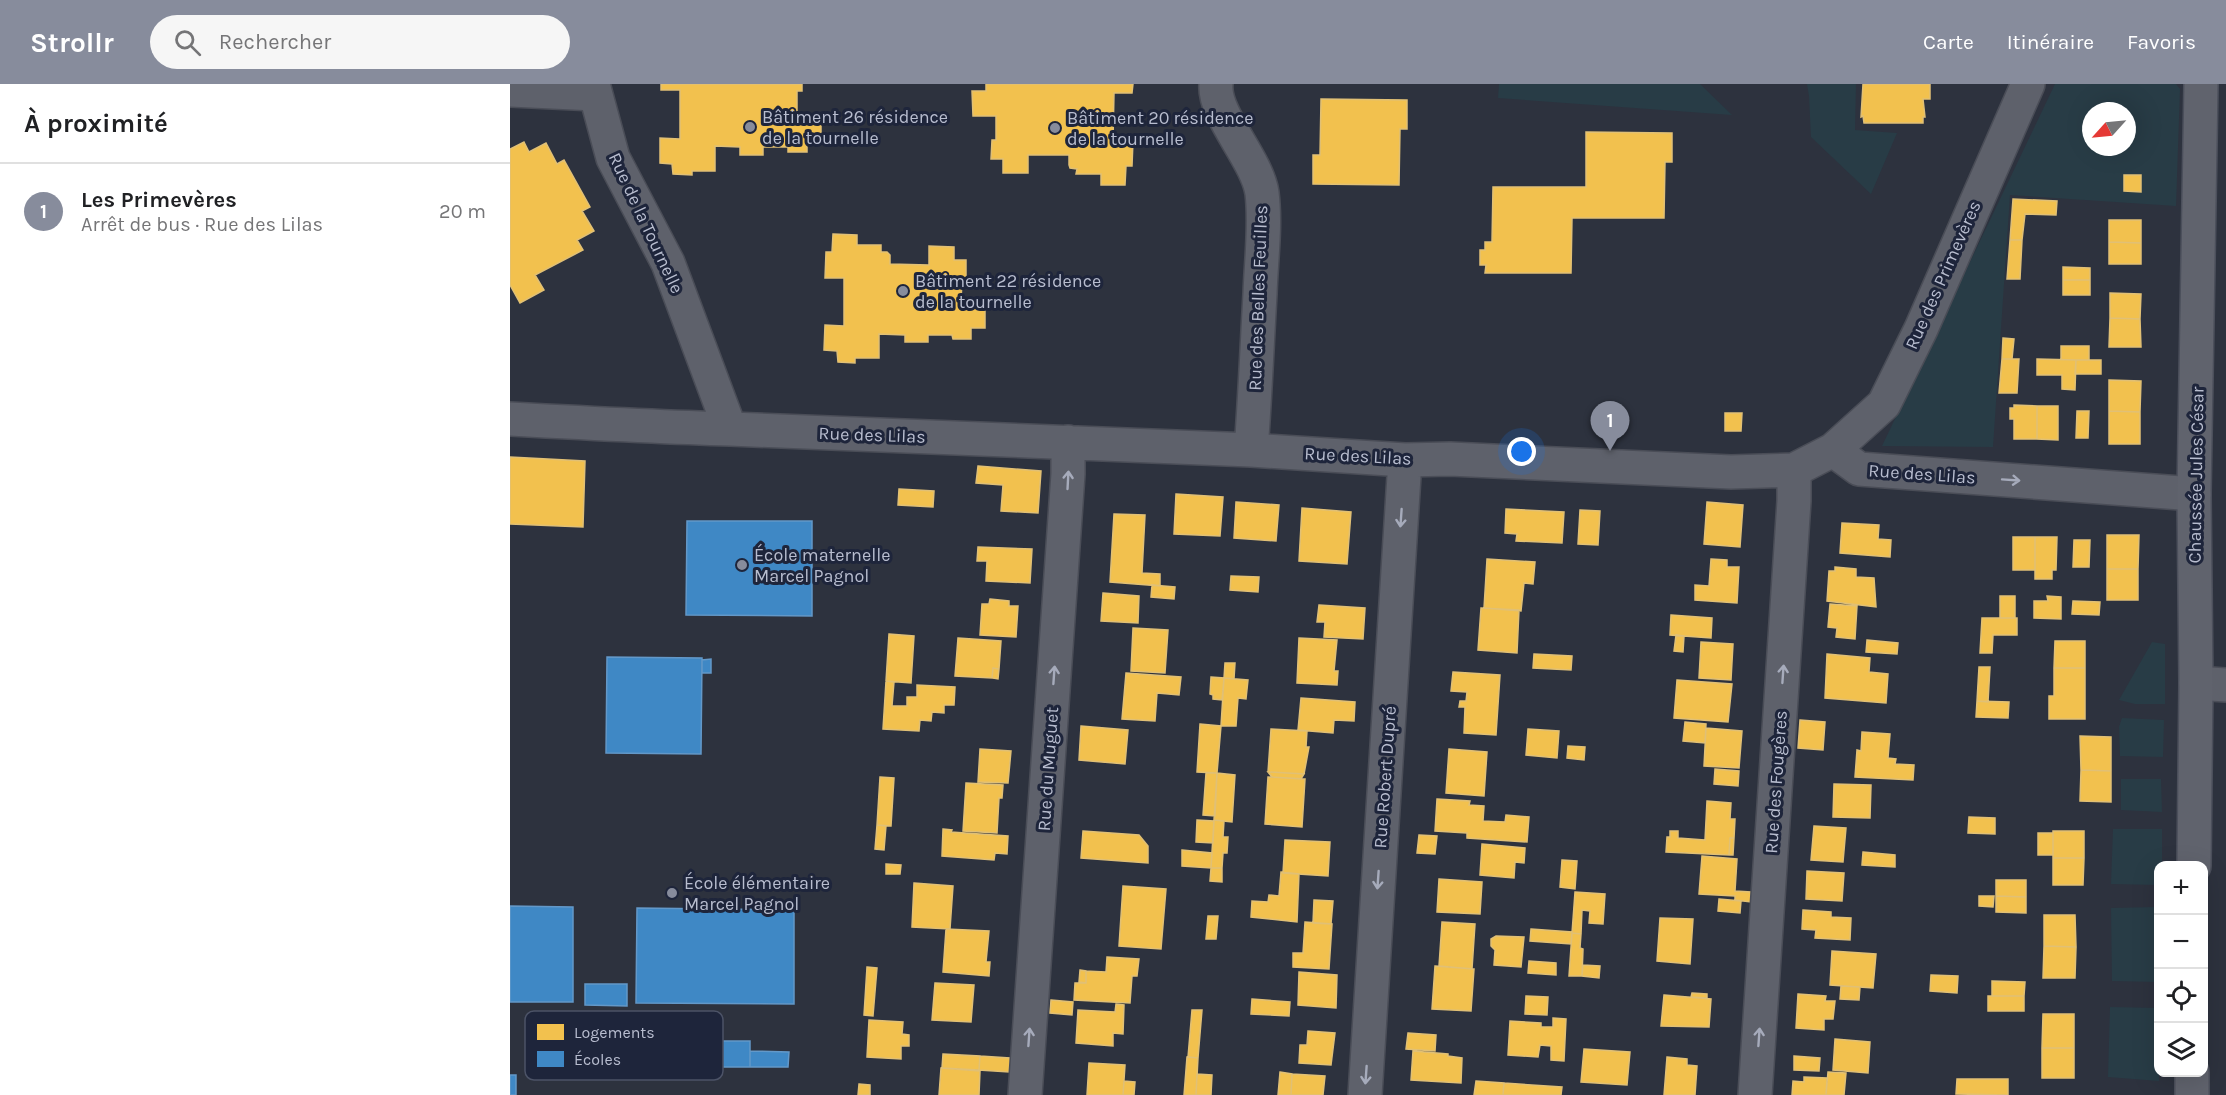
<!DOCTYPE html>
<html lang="fr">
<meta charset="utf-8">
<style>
:root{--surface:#fff;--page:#f6f6f6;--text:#202124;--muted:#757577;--line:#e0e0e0;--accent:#878c9c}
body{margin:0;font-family:Karla,sans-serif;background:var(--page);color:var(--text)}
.controls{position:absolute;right:18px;bottom:18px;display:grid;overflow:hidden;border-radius:12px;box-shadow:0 6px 24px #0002}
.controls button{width:54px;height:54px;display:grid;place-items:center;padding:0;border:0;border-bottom:2px solid var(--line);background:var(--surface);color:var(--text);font:30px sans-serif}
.compass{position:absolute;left:1572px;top:18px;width:54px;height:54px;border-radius:50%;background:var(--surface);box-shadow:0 6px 24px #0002;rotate:243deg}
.you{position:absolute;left:1012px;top:368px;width:21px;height:21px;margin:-15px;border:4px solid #fff;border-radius:50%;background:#1a73e8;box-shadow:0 0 0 9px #1a73e833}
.badge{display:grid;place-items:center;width:39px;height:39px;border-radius:50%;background:var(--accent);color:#fff;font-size:20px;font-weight:700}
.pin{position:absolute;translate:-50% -50px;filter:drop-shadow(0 2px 3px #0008)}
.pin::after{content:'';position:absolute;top:32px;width:21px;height:18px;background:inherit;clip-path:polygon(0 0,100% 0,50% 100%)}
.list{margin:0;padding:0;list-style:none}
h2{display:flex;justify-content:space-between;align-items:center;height:78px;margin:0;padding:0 24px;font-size:26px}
h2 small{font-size:20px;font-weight:400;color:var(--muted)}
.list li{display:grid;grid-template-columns:39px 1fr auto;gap:18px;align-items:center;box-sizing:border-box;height:96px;padding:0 24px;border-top:2px solid var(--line)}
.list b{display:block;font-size:22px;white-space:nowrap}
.list p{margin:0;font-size:20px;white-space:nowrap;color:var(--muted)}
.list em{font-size:20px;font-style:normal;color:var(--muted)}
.icon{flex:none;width:33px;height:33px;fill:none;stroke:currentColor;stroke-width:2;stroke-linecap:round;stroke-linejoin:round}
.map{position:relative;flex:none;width:1716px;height:1011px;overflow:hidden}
header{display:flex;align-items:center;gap:36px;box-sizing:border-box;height:84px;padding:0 30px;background:var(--accent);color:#fff}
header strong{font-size:28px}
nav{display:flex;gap:33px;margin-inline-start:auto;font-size:21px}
.search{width:420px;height:54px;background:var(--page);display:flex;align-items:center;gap:15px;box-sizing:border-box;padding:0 21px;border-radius:33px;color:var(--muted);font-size:22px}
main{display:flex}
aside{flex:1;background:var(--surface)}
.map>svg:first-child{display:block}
.green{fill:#283c46;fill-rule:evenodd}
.homes{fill:#f2c14e;stroke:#e1c075;stroke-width:1.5}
.schools{fill:#3f88c5;stroke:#6398c8;stroke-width:1.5}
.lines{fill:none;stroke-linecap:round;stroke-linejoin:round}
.minor-casing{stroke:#4a4d57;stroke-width:36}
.major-casing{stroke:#4b4f5b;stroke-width:36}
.minor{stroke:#5e616b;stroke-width:33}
.major{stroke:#60636d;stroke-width:33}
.oneway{stroke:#a6abbb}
.poi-dot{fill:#878c9c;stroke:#1e253b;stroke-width:2}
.labels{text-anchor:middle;stroke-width:6;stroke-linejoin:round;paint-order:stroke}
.poi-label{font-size:18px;fill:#b8bdcf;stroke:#1e253b;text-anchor:start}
.street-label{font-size:18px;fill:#b8bdcf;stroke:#1e253b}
.key{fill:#1e253b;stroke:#4c5367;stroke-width:1.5}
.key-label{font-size:16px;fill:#b8bdcf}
</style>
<header>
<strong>Strollr</strong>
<div class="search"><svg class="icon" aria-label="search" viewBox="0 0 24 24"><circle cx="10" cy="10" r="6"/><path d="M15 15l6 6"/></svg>Rechercher</div>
<nav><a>Carte</a><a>Itinéraire</a><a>Favoris</a></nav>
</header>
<main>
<aside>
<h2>À proximité<small></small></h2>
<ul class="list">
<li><span class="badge">1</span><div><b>Les Primevères</b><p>Arrêt de bus · Rue des Lilas</p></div><em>20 m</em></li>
</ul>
</aside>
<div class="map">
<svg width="1716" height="1011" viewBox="0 0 1716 1011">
<rect width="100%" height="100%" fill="#2d323e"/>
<path class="green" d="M989,0h201l32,31 -234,-17z
M1297,0h49l-1,46 42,3 -26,61 -60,-57 -2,-41z
M1545,0h121l4,5 -4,117 -166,-11 -17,252 -111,-1zM1581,27h36v36h-36z
M1642,558l13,2v60h-30l-16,-4z
M1612,634l42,2 -1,37 -43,-1 -1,-29z
M1611,695h40l1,33 -41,-2z
M1603,745h49v36l-4,1v19l-47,-1z
M1648,823v75l-46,-1 -1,-73z
M1600,923l48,1 1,73 -51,-4z"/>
<path class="homes" d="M151,0h141v7h-5v24l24,1v24h-14v12h-19v-5h-25v8h-23v-8l-25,-1v25h-23v4l-19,-1 -1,-10 -12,-1v-25l20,1v-49h-19z
M476,0h147l-1,9h-18l-1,47 20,1 -1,25h-6l-1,19h-24v-11h-25l1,-5 -7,-1 -1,-3v-10h-41v18h-25v-14h-12l1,-19h4v-24h-23l-1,-25h14z
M1353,0h67v15h-7l2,18h-2v6h-59l-1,-7 -2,1z
M811,15l86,1v29h-7l-1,56 -86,-1v-29h7z
M1076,48l86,1v29h-7l-1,56h-92l-1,55h-86l1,-8h-6v-15h5v-8h7l1,-55h93z
M14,58l5,10 17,-9 11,21 7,-4 26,47 -8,4 12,20 -17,9 6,10 -48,25 9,15 -24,13 -10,-18v-136z
M1614,91h17v17l-17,-1z
M1503,115l44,2 -1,14 -31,-1 -3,26h-12z
M1599,136h32v23l-32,-1z
M323,150l24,1v10h24v7h6l3,3v9l39,1v-19l25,1v13h12v18h-4l-1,25h24v25h-14v11h-18l-1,-4h-24v7h-23v-7l-26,-1v24h-24v5l-17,-1 -1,-11 -13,-1 1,-25 19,1v-48h-19l1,-26h6z
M1500,156h12l-2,39h-13z
M1599,158l32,1v21h-32z
M1553,183l27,1v12h-27z
M1553,196h27v15h-27z
M1600,209l31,1 -1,25 -30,-1z
M1600,234l30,1 1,28h-32z
M1493,254l11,1 -2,20h-10z
M1551,262h28v14h-28z
M1492,275h17l-2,34h-18z
M1527,275l39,1 -1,30 -13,-1v-14h-25z
M1566,276h25v14h-26z
M1599,296l32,1 -1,31 -31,-1z
M1504,321l23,1v33h-23v-20h-4v-11h4z
M1527,322h21v34l-21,-1z
M1567,327h12l-1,27h-12z
M1599,327l31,1v32h-31z
M1215,329h17l-1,18h-16z
M0,373l75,4 -2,66 -73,-3z
M468,382l63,5 -3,42 -37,-2 2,-26 -27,-2z
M389,405l35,2 -1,16 -35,-2z
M666,410l47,3 -3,39 -46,-2z
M726,418l43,3 -3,36 -42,-3z
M1197,418l36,3 -3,42 -36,-3z
M792,424l49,4 -4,52 -48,-3z
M996,425l58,3 -2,31 -46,-2 1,-7 -12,-1z
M1070,426l20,1 -2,34 -20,-1z
M604,430l31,1 -3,58 18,1v12l-50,-4z
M1332,439l37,2 -1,14 13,1 -1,17 -50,-4z
M1597,451h32l-1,34h-31z
M1503,453h22v33h-22z
M1525,453h22l-1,33h-4v9h-17z
M1564,456h16l-1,27h-16z
M468,463l54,2 -2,34 -44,-2 1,-20h-10z
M977,475l48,3 -2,22 -9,-1 -3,28 -37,-3z
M1201,475l16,1v7h12l-2,36 -42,-3v-15l14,1z
M1325,483l21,2v8l18,1 2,29 -49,-6 2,-30h6z
M1597,485h31v31h-31z
M721,492l28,1 -1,15 -28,-2z
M642,501l23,2 -1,12 -23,-2z
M593,509l36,3 -1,27 -37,-2z
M1490,512h15v22h-15z
M1537,512l14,1v22l-27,-1v-17h14z
M480,515l19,2v5h9l-2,31 -36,-2 2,-31h7z
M1563,517l27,1 -1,13 -27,-1z
M1320,520l27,2 -2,33 -19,-2 1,-9 -9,-1z
M809,521l46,3 -2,31 -39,-2 1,-15h-8z
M971,524l38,2 -2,43 -39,-3z
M1161,531l41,3 -1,20 -41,-3z
M1472,534h35v17h-24l-1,18h-12z
M623,544l35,2 -3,43 -34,-2z
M379,550l25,2 -3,47 -25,-2z
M1166,551l8,1 -1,16 -9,-1z
M448,554l43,3 -2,28 -6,-1 -1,10 -37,-2z
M789,554l38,2 -3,31h4l-1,14 -40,-2z
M1357,556l31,3 -1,11 -31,-2z
M1545,557h30v27h-31z
M1191,558l32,2 -2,36 -32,-2z
M1024,570l38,2 -1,14 -38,-2z
M1317,570l43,4 -1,14 19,2 -2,29 -61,-5z
M715,579h10l-1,16 -10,-1z
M1469,583h11l-2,35 -11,-1z
M483,584l6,1 -1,10 -6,-1z
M1544,584h31v51h-36v-23h5z
M943,588l47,3 -4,60 -32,-2 1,-26h-6l1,-6h6l1,-9 -16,-1z
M616,589l55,4 -2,18 -22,-2 -2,28 -33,-2z
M701,593l13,1 -2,22 -9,-1v-4l-3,-1z
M714,594l24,2 -2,19 -8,-1 -2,28h-15z
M1167,596l55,4 -4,38 -54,-4z
M376,597l8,1 -2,24h15v-9h10v-12l38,2 -1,18h-10v8l-12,-1 -1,9 -11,-1 -1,11 -36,-2z
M791,614l54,4 -1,19 -20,-1 -1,13 -35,-3z
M1467,617l32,1 -1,16 -32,-1z
M1290,636l25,2 -2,28 -25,-2z
M1175,638l21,2 -1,19 -22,-2z
M690,640l21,2 -4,47 -20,-1z
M571,642l47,4 -3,34 -46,-4z
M1196,644l36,3 -3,37 -35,-2z
M761,645l36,2 -1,16h3l-5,27 -36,-2z
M1018,645l31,2 -2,27 -31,-3z
M1352,648l28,2 -2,24 8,1 -1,5 19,1 -1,15 -58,-3 2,-27 4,1z
M1570,652l31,1v34l-30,-1z
M1058,662l17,1 -1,13 -17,-2z
M470,665l31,2 -3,32 -30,-1z
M939,665l38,3 -3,44 -38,-3z
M1205,685l24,2 -1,15 -24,-2z
M1571,686l30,1v31l-31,-1z
M758,688l36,2 -3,5 -29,-2z
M696,689h11l-2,43 -12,-1z
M707,689l18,2 -3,47 -18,-2z
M370,693l14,1 -3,48 -14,-1z
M758,693l37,2 -3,48 -37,-3z
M456,699l37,2 -1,13h-3l-2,35 -34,-2z
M1324,700l37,1 -1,33 -37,-1z
M927,715l33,2 -1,4 15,1 -1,15 22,1 1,-7 23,2 -2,25 -60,-4v-5l-32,-2z
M1197,717l24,2 -1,16h5l-1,19h-4l-1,17 -63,-3 1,-15h3v-6h8v7l27,2z
M1459,733l26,1v16l-27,-1z
M687,736l17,1 -1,22 -17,-1z
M704,736l10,1 -1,16h5l-1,16h-4l-1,15h-11z
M367,741l9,1 -2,24 -9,-1z
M1304,742l32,2 -3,34 -32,-2z
M433,745l9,1 -1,2 57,4 -1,18 -12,-1 -1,7 -52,-4z
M573,747l56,4 9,11v17l-67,-5z
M1543,747h31v27h-31z
M1528,749h15v22h-15z
M909,751l18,1 -2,18 -18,-1z
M1220,754h4l-1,17h-4z
M775,756l45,2 -2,34 -45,-3z
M972,760l43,4 -1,15 -9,-1 -1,16 -34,-3z
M672,766l30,3 -1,15 -29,-2z
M1353,768l32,3v12l-33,-2z
M1192,772l35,3 -2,32 16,1v10l-16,-2v-4l-36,-2z
M1543,774h31l-1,27h-30z
M1052,776l15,1 -2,28 -15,-2z
M376,780l15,1 -1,9h-14z
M701,784h11v14l-12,-1z
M1297,787l37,2 -2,28 -36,-2z
M771,788l18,2 -2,48 -46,-5 1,-16 16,1 1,-7 10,1z
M929,795l43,3 -2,32 -43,-2z
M1486,796h30v17l-30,-1z
M404,799l39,3 -3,43 -38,-2z
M613,802l43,3 -5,60 -42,-3z
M1065,808l30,2 -2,30 -14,-1 1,-12 -8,-1 -1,24 -9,-1z
M1469,812h15l-1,11 -14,-1z
M1486,812l30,1v16l-30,-1z
M1209,815l22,2 -1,12 -22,-2z
M804,816l19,1 -2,23 -18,-1z
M1293,826l28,2v5l20,1 -1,22 -35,-2 1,-8 -14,-1z
M1534,831h31l1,32 -32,-1z
M698,832h10l-2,23h-10z
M1150,834l33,1 -3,45 -33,-3z
M795,838l27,2 -3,45 -36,-2v-14h10z
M932,838l33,2 -3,45 -33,-3z
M436,845l43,2 -3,31h4l-1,14 -46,-4z
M1021,845l41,3 -1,12 -41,-3z
M1062,849l9,1 -1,14 3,1 -1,27h-13z
M986,852l28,1 -3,30 -27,-2 1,-15 -4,-4v-7z
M1534,862l32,1 -1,31h-32z
M1322,867l44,3 -3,34 -43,-3z
M597,873l32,2 -2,17h-5l-2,27 -56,-3 1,-17h11v-12l20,1z
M1019,877l27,2v12l-28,-2z
M1073,881l17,1 -1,12 -17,-2z
M925,882l39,3 -3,42 -39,-2z
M357,883l10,1 -4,48 -9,-1z
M570,886l6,1v12l-7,-1z
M789,888l38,3 -1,33 -38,-3z
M1421,891l27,1 -1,17 -27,-2z
M1482,897l33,1 -1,14h-32z
M425,899l39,2 -3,37 -39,-2z
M1331,902l19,1 -1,13 -19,-1z
M1182,909l15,1v4l-16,-1z
M1288,910l28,2 -1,5h10l-2,18h-9v11l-28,-2z
M1154,911l47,4 -2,28 -48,-1z
M1016,912l22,1 -1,18 -22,-1z
M1478,912h36v15h-36z
M742,915l38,3 -1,14 -38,-2z
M541,916l22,2 -1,13 -22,-2z
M606,920l8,1 -1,29 -10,-1v13l-37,-3 2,-33 37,2z
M682,926h10l-4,48 -10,-1z
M1533,930h31v34h-32z
M1043,934l13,1 -2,42 -13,-1v-14l-11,-1 -2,12 -30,-2 2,-34 31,2v4h12z
M359,936l34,2 -1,12 7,1v11h-8v13l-34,-2z
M798,947l27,2 -4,32 -32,-2 1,-18h7z
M898,949l28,2 -1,16 -29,-2z
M1325,955l35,3 -2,31 -35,-3z
M1532,964h32v30h-32z
M1074,965l46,3 -3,33 -46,-3z
M903,967l35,3v2l14,2 -1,25 -50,-3z
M433,970l37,2 -1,14 -37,-2z
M470,972l30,2 -1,14 -30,-2z
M1284,972l26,2 -1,13 -25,-1z
M677,973l11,1 -2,37h-12z
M1157,973l20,2v6l10,1 -2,29h-31z
M579,979l36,2 -2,30h-36z
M431,984l39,3 -1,24h-40z
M770,988l12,2 -1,21h-13z
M1318,988l18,1 -2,22h-18z
M687,990l15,1 -1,20h-15z
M782,990l33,2 -2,19h-32z
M1294,993l23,1 -1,17h-34l1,-14 11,1z
M1447,995h51v16l-52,-1z
M614,997l11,1 -1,13h-11z
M966,997l28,2 -1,12h-29z
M994,999l58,4 -1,8h-58z
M349,1000l11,1v10h-12z"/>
<path class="schools" d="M177,437h125v95l-126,-1z
M97,573l95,1 -1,96 -95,-1z
M201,575v14h-9v-13z
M0,822l63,1v95h-63z
M127,824l157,2v94l-158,-1z
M75,900h42v22l-42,-1z
M210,957h30v26h-31z
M240,967l39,1 -1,15h-38z
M0,991h6v20h-6z"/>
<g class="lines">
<g class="minor-casing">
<path id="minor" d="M83,0l20,74 55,105 62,166
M706,0c-3,31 41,75 46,109 4,33 -1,68 -2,101 -3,52 -5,104 -9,156
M0,6l85,4
M0,335c73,4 146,8 220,10l521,21 154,10 45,-1 281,13 63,-2 39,-20 51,-46 37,-75 107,-245
M1323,366l26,19 335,25
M1686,599l30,2
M515,1011l43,-621v-32
M855,1011l40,-635
M1245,1011l39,-594v-31"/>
</g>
<g class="major-casing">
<path id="major" d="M1684,782l2,-183 -2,-189 7,-410
M1682,1011v-23"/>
</g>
<use href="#minor" class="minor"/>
<use href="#major" class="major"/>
</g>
<defs><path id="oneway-shaft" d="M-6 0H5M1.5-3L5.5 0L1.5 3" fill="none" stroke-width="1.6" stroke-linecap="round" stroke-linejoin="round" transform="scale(1.5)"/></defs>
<g class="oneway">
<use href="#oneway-shaft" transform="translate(558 396) rotate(-87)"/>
<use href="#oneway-shaft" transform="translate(1501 396) rotate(4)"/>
<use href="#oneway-shaft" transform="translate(891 434) rotate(94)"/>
<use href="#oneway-shaft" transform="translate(1273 590) rotate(-86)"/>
<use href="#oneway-shaft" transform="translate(544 591) rotate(-86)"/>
<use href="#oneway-shaft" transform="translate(868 796) rotate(94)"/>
<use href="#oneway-shaft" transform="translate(519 953) rotate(-86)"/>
<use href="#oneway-shaft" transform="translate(1249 953) rotate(-86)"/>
<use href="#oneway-shaft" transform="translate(856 991) rotate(94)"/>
</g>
<g class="poi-dot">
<circle cx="240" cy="43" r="6"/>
<circle cx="545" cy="44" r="6"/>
<circle cx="393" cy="207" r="6"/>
<circle cx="232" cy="481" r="6"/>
<circle cx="162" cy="809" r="6"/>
</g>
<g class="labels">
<g class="poi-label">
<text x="252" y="39">Bâtiment 26 résidence<tspan x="252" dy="21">de la tournelle</tspan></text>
<text x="557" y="40">Bâtiment 20 résidence<tspan x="557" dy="21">de la tournelle</tspan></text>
<text x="405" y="203">Bâtiment 22 résidence<tspan x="405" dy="21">de la tournelle</tspan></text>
<text x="244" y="477">École maternelle<tspan x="244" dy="21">Marcel Pagnol</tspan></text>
<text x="174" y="805">École élémentaire<tspan x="174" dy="21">Marcel Pagnol</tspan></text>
</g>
<g class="street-label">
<text transform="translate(136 139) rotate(65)" y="6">Rue de la Tournelle</text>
<text transform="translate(1433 191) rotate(-66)" y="6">Rue des Primevères</text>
<text transform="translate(748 214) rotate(-88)" y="6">Rue des Belles Feuilles</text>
<text transform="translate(362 351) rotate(2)" y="6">Rue des Lilas</text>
<text transform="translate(848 372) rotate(3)" y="6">Rue des Lilas</text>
<text transform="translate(1412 390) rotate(4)" y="6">Rue des Lilas</text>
<text transform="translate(1686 391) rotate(-89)" y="6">Chaussée Jules César</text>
<text transform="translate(538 685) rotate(-86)" y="6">Rue du Muguet</text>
<text transform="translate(875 693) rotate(-86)" y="6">Rue Robert Dupré</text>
<text transform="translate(1266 698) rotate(-86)" y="6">Rue des Fougères</text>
</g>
</g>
<rect x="15" y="927" width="198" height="69" rx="9" class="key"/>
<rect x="27" y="940" width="27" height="16" fill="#f2c14e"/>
<rect x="27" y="967" width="27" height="16" fill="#3f88c5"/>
<g class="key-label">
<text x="64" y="954">Logements</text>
<text x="64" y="981">Écoles</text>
</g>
</svg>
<div class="controls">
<button>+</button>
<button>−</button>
<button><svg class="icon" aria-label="locate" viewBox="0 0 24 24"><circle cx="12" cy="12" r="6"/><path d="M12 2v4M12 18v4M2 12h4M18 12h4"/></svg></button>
<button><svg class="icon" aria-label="layers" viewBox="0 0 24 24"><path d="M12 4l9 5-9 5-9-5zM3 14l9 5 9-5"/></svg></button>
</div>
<svg class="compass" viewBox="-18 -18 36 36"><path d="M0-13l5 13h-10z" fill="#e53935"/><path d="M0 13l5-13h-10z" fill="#757577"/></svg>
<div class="you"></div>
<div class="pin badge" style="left:1100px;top:367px">1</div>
</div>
</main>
